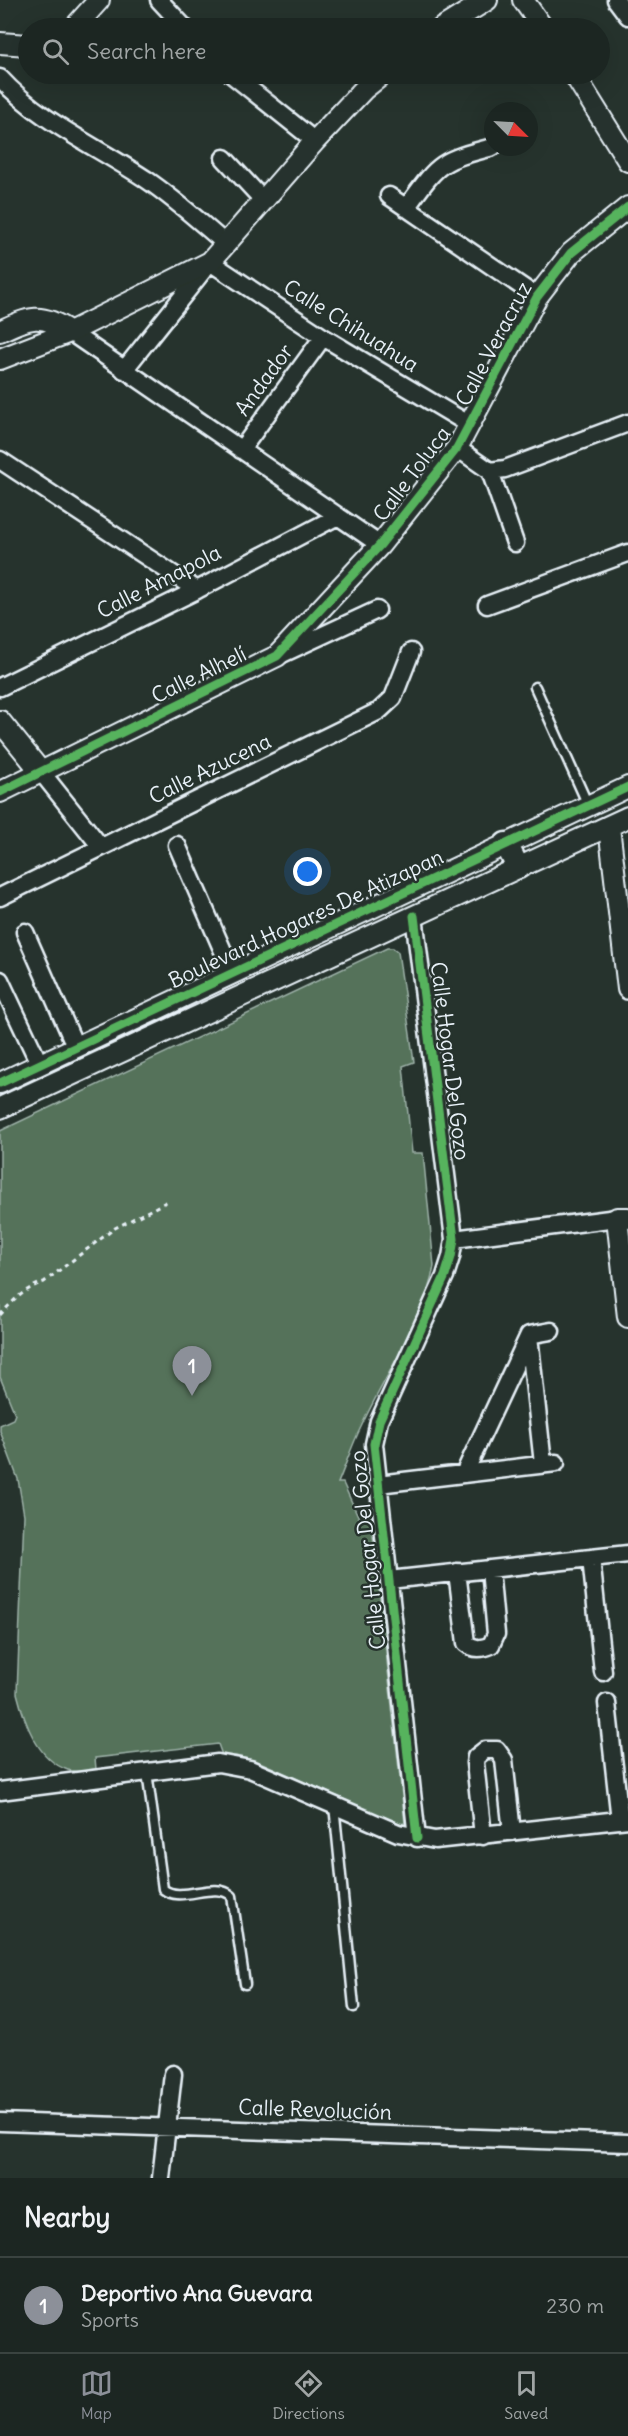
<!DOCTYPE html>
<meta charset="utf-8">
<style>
:root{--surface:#1c2622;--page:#29322f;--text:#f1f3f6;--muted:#a0a5a5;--line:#3a4340;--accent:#8c9099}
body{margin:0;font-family:Delius,sans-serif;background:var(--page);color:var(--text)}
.compass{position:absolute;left:484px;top:102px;width:54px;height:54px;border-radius:50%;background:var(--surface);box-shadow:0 6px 24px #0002;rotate:114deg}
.you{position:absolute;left:308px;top:872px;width:21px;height:21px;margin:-15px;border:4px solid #fff;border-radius:50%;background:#1a73e8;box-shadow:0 0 0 9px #1a73e833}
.badge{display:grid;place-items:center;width:39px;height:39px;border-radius:50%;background:var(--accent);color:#fff;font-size:20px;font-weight:700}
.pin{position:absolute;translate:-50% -50px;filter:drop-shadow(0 2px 3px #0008)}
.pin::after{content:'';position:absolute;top:32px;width:21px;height:18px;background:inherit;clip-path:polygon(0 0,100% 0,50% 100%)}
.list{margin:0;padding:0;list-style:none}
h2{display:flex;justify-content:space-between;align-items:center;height:78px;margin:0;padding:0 24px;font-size:26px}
h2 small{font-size:20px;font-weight:400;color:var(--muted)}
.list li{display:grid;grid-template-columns:39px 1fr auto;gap:18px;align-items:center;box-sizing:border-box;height:96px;padding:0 24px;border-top:2px solid var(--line)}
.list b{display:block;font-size:22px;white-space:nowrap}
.list p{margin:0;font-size:20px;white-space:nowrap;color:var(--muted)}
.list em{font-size:20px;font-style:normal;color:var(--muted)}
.icon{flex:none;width:33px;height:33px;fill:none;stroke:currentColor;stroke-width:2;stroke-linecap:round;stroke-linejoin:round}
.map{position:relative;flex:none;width:628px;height:2178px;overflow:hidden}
.search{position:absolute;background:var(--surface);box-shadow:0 6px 24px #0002;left:18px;right:18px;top:18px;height:66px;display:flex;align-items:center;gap:15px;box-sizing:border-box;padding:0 21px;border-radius:33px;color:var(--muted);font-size:22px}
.sheet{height:174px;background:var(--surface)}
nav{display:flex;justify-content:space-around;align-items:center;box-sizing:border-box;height:84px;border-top:2px solid var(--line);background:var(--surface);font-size:16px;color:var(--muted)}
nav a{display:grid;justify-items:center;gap:3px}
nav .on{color:var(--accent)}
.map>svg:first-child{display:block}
.green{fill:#54725a;stroke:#9eb2a9;stroke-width:1.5}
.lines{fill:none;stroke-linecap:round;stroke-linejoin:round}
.service-casing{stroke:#e8f1f8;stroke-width:13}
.minor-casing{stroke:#e8f1f8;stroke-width:21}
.tertiary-casing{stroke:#e8f1f8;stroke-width:24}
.secondary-casing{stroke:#e8f1f8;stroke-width:27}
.path{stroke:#e8f1f8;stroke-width:3;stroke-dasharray:4.5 4.5;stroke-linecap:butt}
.service{stroke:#26332d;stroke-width:8}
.minor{stroke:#26332d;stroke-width:16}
.tertiary{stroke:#26332d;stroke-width:20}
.secondary{stroke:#26332d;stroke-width:22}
.cycleway-casing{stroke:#26332d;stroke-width:13}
.cycleway{stroke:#56b35d;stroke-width:9}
.labels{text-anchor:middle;stroke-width:5;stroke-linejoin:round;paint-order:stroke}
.street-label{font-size:21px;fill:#e8f1f8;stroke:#26332d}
</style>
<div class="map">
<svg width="628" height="2178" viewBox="0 0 628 2178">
<rect width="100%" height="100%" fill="#26332d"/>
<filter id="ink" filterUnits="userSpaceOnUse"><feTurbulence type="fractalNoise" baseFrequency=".0167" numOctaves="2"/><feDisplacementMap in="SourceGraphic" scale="12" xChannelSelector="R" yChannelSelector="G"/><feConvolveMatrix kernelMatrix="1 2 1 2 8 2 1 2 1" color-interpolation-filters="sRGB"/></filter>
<g filter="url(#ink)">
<path class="green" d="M387,948h6l5,4 16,110 -11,4 9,87h11l11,113c-9,53 -51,112 -73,161 -9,18 -15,37 -23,56h5l16,35 12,-1 34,306 -6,1 -137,-61 -26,-7 -14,-1 -4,-11 -123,14 1,11c-9,1 -19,4 -28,1 -31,-10 -44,-49 -51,-77l7,-178 -6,-36 -18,-48v-6l13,-6 2,-5 -15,-37v-246z"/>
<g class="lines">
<g class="service-casing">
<path id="service" d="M535,687l53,118
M147,1772l16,117c18,15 51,-9 69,7l13,88
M334,1805l20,202"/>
</g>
<g class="minor-casing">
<path id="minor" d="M159,0l26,28
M616,0l12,16
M231,74l84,67
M0,78c40,44 98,69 147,102 28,19 53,42 79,64
M224,158l40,43
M389,196l148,101
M406,208c33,-45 32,-47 87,-61
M70,332l310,213
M124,370l86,-108 113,75 147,88
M457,448l33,23 15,-2 123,-46
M241,450l82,-113
M0,460l197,130
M490,471l25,72
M487,605l141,-52
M280,655l97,-45
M0,687l197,-97 141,-74
M42,773l59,74
M177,845l56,129
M0,897l379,-186 14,-13 18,-46
M414,916l40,323 -3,18 -6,19 -66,145 -5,23 43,394
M25,932l51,116
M0,980l40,85
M454,1239l163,-21
M529,1335l22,-4
M529,1336l14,128
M464,1474l65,-139
M378,1484l178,-21
M591,1558l12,114
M457,1572l9,71c8,7 16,6 25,2l5,-11 -6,-65
M389,1580l239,-26
M607,1703l13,117
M0,1791l218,-28 32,6 148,64 37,7 193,-21
M483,1836l-8,-73 1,-6 9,-7h12l7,10 8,72
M0,2122l628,21
M161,2178l12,-104"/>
</g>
<g class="tertiary-casing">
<path id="tertiary" d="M523,0l20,28
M74,28l25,-28
M442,28l45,-28
M0,43l28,2
M574,74l54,87
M0,331c30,-14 41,-19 70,1
M0,359l70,-27 140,-70 105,-121 49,-52 19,-15
M0,721l42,52
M0,792l277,-136 103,-111 77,-97 80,-151 34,-44 57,-46
M609,827l19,162
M0,1083l628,-296
M0,1108l628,-291
M628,1218h-11l11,99"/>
</g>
<g class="secondary-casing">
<path id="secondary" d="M506,844l12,23"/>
</g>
<path class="path" d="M0,1315c13,-14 25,-27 44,-33l71,-54 53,-27"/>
<use href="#service" class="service"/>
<use href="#minor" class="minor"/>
<use href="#tertiary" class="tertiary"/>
<use href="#secondary" class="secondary"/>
<g class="cycleway-casing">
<path id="cycleway" d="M0,792l277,-136 103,-111 77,-97 80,-151 34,-44 57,-46
M414,916l40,323 -3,18 -6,19 -66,145 -5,23 43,394
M0,1083l628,-296"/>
</g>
<use href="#cycleway" class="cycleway"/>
</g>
</g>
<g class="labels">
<g class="street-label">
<text transform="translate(351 326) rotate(32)" y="7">Calle Chihuahua</text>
<text transform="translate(494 344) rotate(-62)" y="7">Calle Veracruz</text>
<text transform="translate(264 380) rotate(-54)" y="7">Andador</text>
<text transform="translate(412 474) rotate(-53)" y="7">Calle Toluca</text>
<text transform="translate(159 582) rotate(-27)" y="7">Calle Amapola</text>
<text transform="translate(199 675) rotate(-26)" y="7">Calle Alhelí</text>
<text transform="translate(210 769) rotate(-26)" y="7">Calle Azucena</text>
<text transform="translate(306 919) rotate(-25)" y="7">Boulevard Hogares De Atizapan</text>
<text transform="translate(450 1061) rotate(83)" y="7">Calle Hogar Del Gozo</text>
<text transform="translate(368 1550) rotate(-96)" y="7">Calle Hogar Del Gozo</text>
<text transform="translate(315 2110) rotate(2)" y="7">Calle Revolución</text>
</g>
</g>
</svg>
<svg class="compass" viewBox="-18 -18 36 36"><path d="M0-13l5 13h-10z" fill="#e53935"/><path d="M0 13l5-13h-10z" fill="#a0a5a5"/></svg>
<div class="you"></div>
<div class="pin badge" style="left:192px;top:1396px">1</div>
<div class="search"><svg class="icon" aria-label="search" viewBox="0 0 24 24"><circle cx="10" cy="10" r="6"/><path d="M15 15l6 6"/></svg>Search here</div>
</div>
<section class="sheet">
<h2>Nearby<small></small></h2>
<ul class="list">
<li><span class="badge">1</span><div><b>Deportivo Ana Guevara</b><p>Sports</p></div><em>230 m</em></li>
</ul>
</section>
<nav>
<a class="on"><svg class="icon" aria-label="map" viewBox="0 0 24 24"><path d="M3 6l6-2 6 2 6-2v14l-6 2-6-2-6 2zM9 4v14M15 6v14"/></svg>Map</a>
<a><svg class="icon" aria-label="directions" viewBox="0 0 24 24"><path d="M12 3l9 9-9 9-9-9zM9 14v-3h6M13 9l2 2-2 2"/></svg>Directions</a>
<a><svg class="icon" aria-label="saved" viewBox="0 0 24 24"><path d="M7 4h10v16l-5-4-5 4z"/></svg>Saved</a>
</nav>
